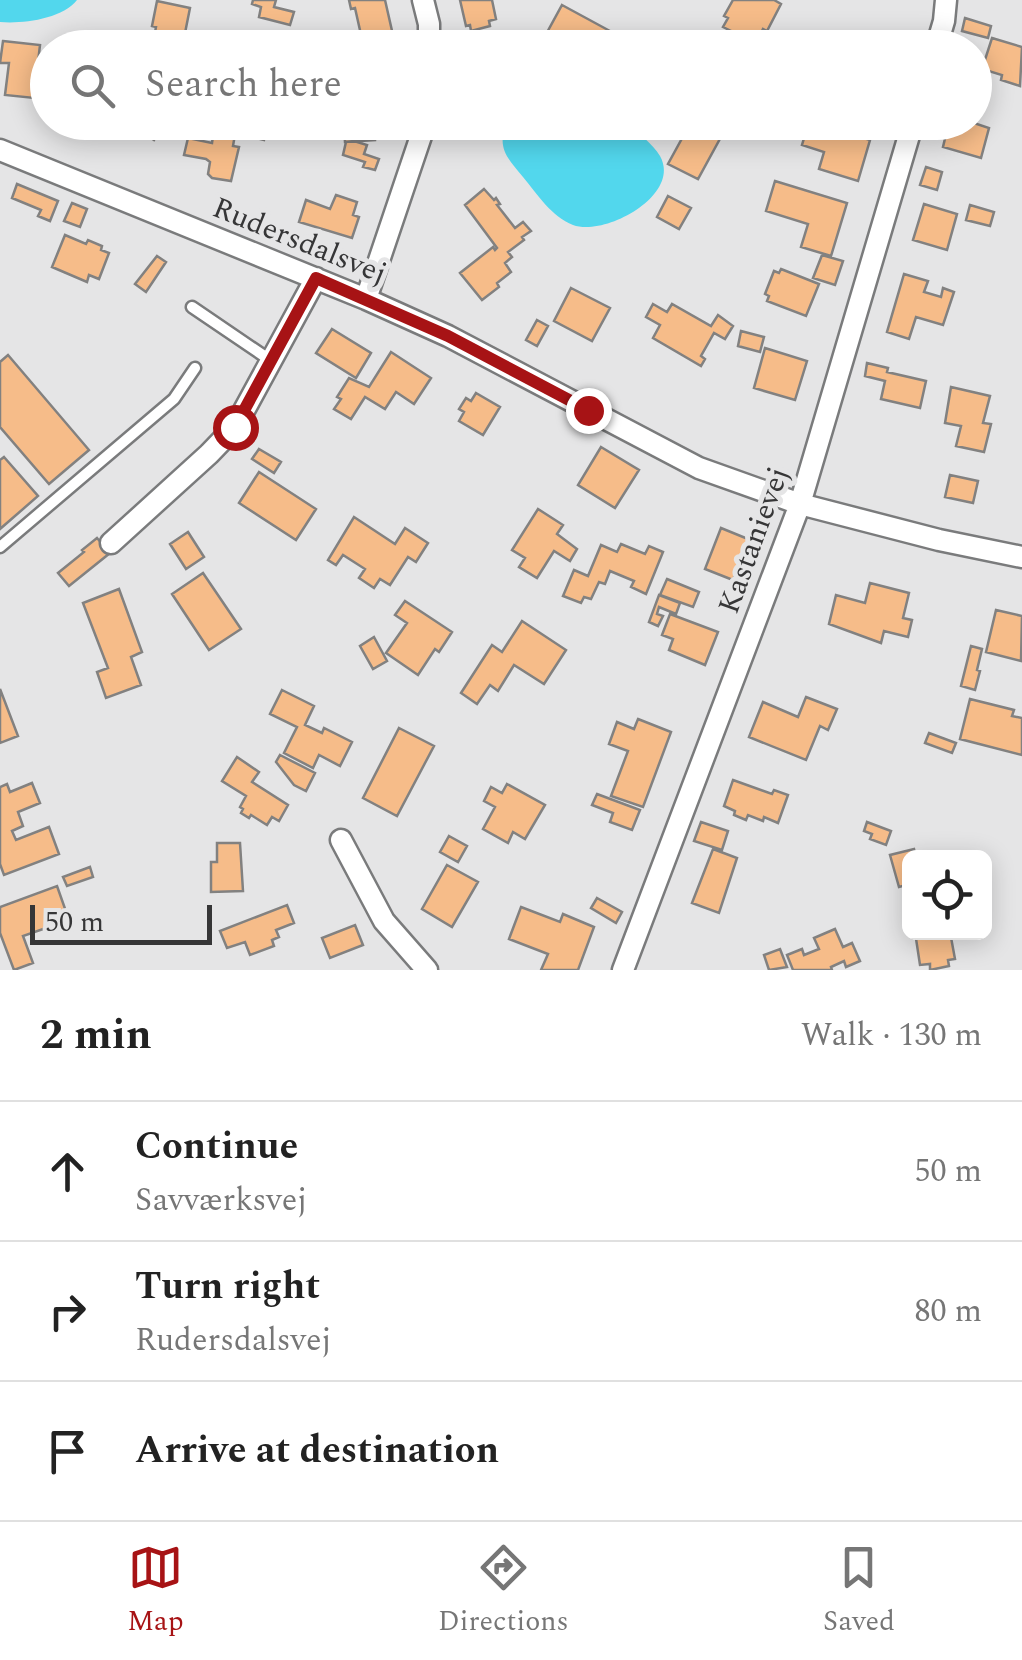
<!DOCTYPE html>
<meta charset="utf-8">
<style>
:root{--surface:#fff;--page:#f2f2f2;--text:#222;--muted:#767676;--line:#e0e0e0;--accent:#a71315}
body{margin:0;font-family:Spectral,serif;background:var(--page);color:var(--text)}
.controls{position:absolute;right:30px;bottom:30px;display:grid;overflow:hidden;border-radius:15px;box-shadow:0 5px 25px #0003}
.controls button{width:90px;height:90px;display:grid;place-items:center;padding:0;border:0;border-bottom:2px solid var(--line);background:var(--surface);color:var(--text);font:50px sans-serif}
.scale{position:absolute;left:30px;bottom:25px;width:182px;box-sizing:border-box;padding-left:10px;border:5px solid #363637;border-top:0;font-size:28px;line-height:35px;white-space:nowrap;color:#363637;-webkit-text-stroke:8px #e5e5e6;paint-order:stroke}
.stop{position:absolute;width:30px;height:30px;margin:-22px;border:8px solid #a71315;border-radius:50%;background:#fff}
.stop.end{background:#a71315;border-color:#fff;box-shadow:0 2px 10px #0008}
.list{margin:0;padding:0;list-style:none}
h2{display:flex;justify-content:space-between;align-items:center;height:130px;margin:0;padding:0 40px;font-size:42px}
h2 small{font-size:32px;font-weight:400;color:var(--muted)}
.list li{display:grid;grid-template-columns:65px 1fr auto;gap:30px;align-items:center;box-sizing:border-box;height:140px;padding:0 40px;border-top:2px solid var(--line)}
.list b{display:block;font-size:38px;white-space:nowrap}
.list p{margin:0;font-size:32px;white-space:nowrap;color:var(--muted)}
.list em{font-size:32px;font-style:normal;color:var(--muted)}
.icon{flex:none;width:55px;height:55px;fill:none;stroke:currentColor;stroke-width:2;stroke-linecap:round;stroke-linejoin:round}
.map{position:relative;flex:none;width:1022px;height:970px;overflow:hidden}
.search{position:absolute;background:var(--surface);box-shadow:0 5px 25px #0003;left:30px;right:30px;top:30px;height:110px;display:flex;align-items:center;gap:25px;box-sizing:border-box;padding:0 35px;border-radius:55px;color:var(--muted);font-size:38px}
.sheet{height:550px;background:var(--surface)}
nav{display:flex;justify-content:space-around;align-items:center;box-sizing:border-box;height:140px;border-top:2px solid var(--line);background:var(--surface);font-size:28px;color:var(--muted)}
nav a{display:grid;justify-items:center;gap:5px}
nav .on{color:var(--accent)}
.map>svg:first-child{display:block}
.water{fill:#52d7ed}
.building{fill:#f6bc89;stroke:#828180;stroke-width:2.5}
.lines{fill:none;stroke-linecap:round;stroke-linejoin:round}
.lane-casing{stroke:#7a7b7c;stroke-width:15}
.street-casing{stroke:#7a7b7c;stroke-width:25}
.lane{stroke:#fff;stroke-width:10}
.street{stroke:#fff;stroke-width:20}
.route{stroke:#a71315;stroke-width:12}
.labels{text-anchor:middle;stroke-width:10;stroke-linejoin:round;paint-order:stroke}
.street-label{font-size:30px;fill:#363637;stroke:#e5e5e6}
</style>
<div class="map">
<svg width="1022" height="970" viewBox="0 0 1022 970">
<rect width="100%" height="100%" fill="#e5e5e6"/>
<path class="water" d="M0,0h77c-15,19 -54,24 -77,22z
M506,123h122c10,10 25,21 32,33 22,39 -55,81 -87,69 -21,-8 -36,-31 -50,-48 -16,-20 -26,-28 -17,-54z"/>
<path class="building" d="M253,0h23l-2,7 20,5 -4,13 -31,-8 2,-10 -9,-3z
M349,0h36l10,44 -31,4 -9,-40 -4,1z
M460,0h32l4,19 -7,2 1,5 -19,5 -1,-6 -4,1z
M733,0h41l7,4 -14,27 -4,-2 -7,14 -33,-16 5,-9 -4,-2z
M157,1l33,7 -8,40h-30l4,-21 -4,-1z
M562,5l70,38 -2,5h-68l-18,-10z
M965,18l26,8 -3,12 -26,-7z
M992,38l30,9 -2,39 -19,-6 1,-5 -20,-6z
M3,41l37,4 -6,53 -29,-3 4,-32h-9z
M140,122h24l1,1 -11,17 -18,-12z
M215,122l22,1 -4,23 6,1 -8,34 -19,-3 -4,-4 2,-12 -4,-3 -22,-4 4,-17 24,5z
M252,122h16l-4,18 -16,-4z
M316,122h58l1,18 -30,2 -1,-18 -28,1z
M691,122h53l-5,11 -12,-7 -29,53 -30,-15z
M809,122h26l9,3 -2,6 28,9 -12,41 -39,-12 5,-17 -22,-7z
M949,122h22l18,6 -8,30 -38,-11z
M354,141l13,4 -3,9 15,5 -4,11 -12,-3 2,-5 -22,-7 3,-13z
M926,167l16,5 -5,18 -17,-5z
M775,181l72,22 -16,53 -30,-9 7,-23 -42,-13z
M17,184l41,17 -8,20 -12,-5 3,-6 -29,-12z
M484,189l10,11 2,-2 4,6 -3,1 18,23 8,-6 8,9 -9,6 2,3 -16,12 4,5 -7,6 6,9 -14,11 2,4 -17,13 -22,-27 33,-26 2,3 2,-2 -32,-43z
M336,195l21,7 -4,13 6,2 -7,21 -53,-16 7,-22 24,9z
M668,196l23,12 -12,21 -22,-12z
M72,203l15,6 -7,18 -16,-6z
M924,204l33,10 -10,36 -34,-10z
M970,205l24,7 -4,14 -24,-6z
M65,235l21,9 2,-4 14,6 -1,4 8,3 -10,26 -10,-4 -2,7 -35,-15z
M822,255l21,6 -8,24 -22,-7z
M157,256l9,6 -20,30 -11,-8z
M781,269l38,15 -13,32 -39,-15 2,-5 -4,-2 9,-23 5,2z
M904,274l24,7 -4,11 17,5 2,-9 11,4 -11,33 -27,-8 -7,22 -22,-7z
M571,288l39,20 -18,33 -38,-20z
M653,304l14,8 5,-8 39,22 7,-11 15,11 -8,13 -11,-6 -13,23 4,3 -4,7 -48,-28 7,-13 -14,-8z
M537,320l11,6 -11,20 -11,-6z
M332,329l39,24 -15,25 -40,-25z
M741,331l23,6 -4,15 -22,-6z
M765,348l42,13 -12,39 -41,-12z
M391,352l40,26 -17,26 -18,-12 -11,17 -20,-12 -14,22 -17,-10 7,-10 -4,-2 12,-19 20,9z
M8,355l81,95 -40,34 -49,-57v-65z
M867,363l21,5 -1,4 39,9 -6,27 -39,-9 4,-18 -20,-5z
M951,387l39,9 -7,27 8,1 -7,28 -28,-6 5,-20 -16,-3z
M476,393l24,14 -17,28 -24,-14 5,-9 -5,-3 7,-11 5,3z
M601,447l38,23 -24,38 -37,-23z
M259,449l22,13 -7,11 -22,-14z
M4,457l34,39 -38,33v-69z
M259,472l57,37 -20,31 -57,-37z
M950,475l28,6 -5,22 -28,-6z
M538,509l25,16 -6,9 20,15 -7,12 -16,-10 -17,27 -18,-11 6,-9 -13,-8z
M354,517l41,27 10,-16 23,15 -12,19 -8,-5 -18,28 -10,-6 -6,9 -15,-10 6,-9 -22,-14 -7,10 -8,-5z
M721,528l27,11 -15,41 -28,-11z
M188,532l16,25 -18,12 -16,-25z
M97,538l13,15 -41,33 -11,-13 26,-21 -2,-2z
M621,544l24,10 4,-8 14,6 -17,42 -15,-7 3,-6 -24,-10 -5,13 -6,-2 -8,17 -7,-2 -3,6 -18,-7 11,-26 14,6 13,-31 16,7z
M203,573l38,56 -32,21 -37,-56z
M667,579l32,13 -6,15 -33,-12z
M870,583l39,10 -6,25 9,2 -4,17 -24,-6 -3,12 -52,-19 7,-29 29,8z
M119,589l23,63 -11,5 10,28 -35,13 -9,-26 11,-4 -25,-65z
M659,595l21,8 -4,11 -17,-7 -2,7 6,2 -5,10 -9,-4z
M405,601l47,31 -13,20 -4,-3 -17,26 -32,-22 21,-30 -12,-8z
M996,610l26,6 -1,45 -35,-9z
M670,614l48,18 -13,33 -36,-15 4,-11 -11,-4z
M522,621l44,29 -22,34 -30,-19 -16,26 -8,-6 -13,19 -16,-11 31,-48 10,7z
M374,637l13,24 -14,8 -13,-23z
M971,646l11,3 -5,21 3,1 -5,19 -14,-4z
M0,689l18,47 -18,7z
M282,690l32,16 -9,19 17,8 2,-5 28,14 -12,24 -21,-11 -6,13 -29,-15 13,-26 -27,-13z
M806,697l31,12 -9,21 -8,-4 -14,34 -57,-23 14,-35 35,15z
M970,699l44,11 -2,6 10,2v37l-62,-16z
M638,719l33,13 -28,75 -32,-11 17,-45 -19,-7 8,-22 17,7z
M399,728l35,18 -37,70 -34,-18z
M929,733l27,10 -4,10 -27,-10z
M280,755l35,18 -9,18 -12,-6 -18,-23z
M237,757l22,15 -7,10 36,23 -9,16 -7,-4 -5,8 -16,-10 -2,3 -8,-5 2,-4 -3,-2 6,-11 -24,-15z
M733,780l39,14 2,-4 14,5 -10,28 -14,-6 -1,4 -15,-6 -2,5 -12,-5 1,-4 -11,-5z
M32,783l8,20 -22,9 5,14 -11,5 4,9 33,-13 10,27 -55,21 -4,-11v-77l7,-3 3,8z
M507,784l38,21 -20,34 -12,-7 -5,11 -25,-14 12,-22 -11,-6 7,-14 11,6z
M597,794l43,16 -8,20 -22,-8 3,-9 -21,-8z
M701,822l27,9 -6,19 -28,-9z
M867,822l24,9 -5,14 -16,-6 2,-5 -8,-3z
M449,836l18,10 -9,16 -18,-10z
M217,843h23l3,48 -32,1v-30h6z
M713,849l24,9 -18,55 -27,-10z
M914,849l2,9h-6v26l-11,3 -9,-32z
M447,865l31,17 -26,45 -30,-18z
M90,867l3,10 -26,9 -4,-9z
M57,886l12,34 -46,16 10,27 -19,7 -14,-37v-26z
M597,898l25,14 -6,11 -25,-15z
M287,905l7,18 -18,7 3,7 -7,3 2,6 -24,9 -5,-13 -18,6 -7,-17z
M521,907l39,15 3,-8 31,13 -16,43h-37l7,-16 -39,-15z
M355,925l8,20 -33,13 -8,-20z
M835,929l8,18 9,-4 8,18 -14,6 -2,-6 -13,6 1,3h-39l-6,-15 15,-6 2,6 15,-6 -5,-11z
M915,932h35l5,27 -7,1 1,6 -19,4v-6l-10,1z
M780,949l7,18 -18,3 -5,-15z"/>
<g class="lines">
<g class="lane-casing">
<path id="lane" d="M192,307l78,53
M0,547l174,-148 21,-31"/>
</g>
<g class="street-casing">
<path id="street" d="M423,0l6,24v24
M936,48l8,-27 2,-21
M0,150l366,149 82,37 251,132 101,36 139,36 83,17
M366,299l55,-163 2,-14
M111,543l98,-89 26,-27 81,-149
M341,840l43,81 43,49
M623,970l177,-466 113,-382"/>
</g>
<use href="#lane" class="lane"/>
<use href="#street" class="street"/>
</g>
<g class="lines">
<path class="route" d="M235,427l81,-149 132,58 140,74"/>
</g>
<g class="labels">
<g class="street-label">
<text transform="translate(300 240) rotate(22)" y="10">Rudersdalsvej</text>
<text transform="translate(753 540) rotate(-70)" y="10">Kastanievej</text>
</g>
</g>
</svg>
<div class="controls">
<button><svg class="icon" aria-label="locate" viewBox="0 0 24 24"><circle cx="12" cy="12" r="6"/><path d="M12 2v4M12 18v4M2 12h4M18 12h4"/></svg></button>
</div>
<div class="scale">50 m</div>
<div class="stop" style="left:235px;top:427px"></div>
<div class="stop end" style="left:588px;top:410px"></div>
<div class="search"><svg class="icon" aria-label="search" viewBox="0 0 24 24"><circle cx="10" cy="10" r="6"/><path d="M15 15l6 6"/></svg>Search here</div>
</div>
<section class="sheet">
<h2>2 min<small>Walk · 130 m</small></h2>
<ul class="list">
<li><svg class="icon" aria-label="ahead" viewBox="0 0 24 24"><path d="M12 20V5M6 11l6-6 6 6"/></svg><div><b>Continue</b><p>Savværksvej</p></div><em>50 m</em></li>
<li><svg class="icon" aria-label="right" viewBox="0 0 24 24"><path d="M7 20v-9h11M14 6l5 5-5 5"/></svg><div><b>Turn right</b><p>Rudersdalsvej</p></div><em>80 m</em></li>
<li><svg class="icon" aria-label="arrive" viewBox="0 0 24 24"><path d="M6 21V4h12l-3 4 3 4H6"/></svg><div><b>Arrive at destination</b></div></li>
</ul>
</section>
<nav>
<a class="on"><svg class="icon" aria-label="map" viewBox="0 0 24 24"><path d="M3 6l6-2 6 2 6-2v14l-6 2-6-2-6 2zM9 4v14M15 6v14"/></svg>Map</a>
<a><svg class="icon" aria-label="directions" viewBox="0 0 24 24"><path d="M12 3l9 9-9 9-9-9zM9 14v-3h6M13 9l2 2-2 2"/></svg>Directions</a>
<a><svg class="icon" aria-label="saved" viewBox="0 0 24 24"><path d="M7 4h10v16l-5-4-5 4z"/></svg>Saved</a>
</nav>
